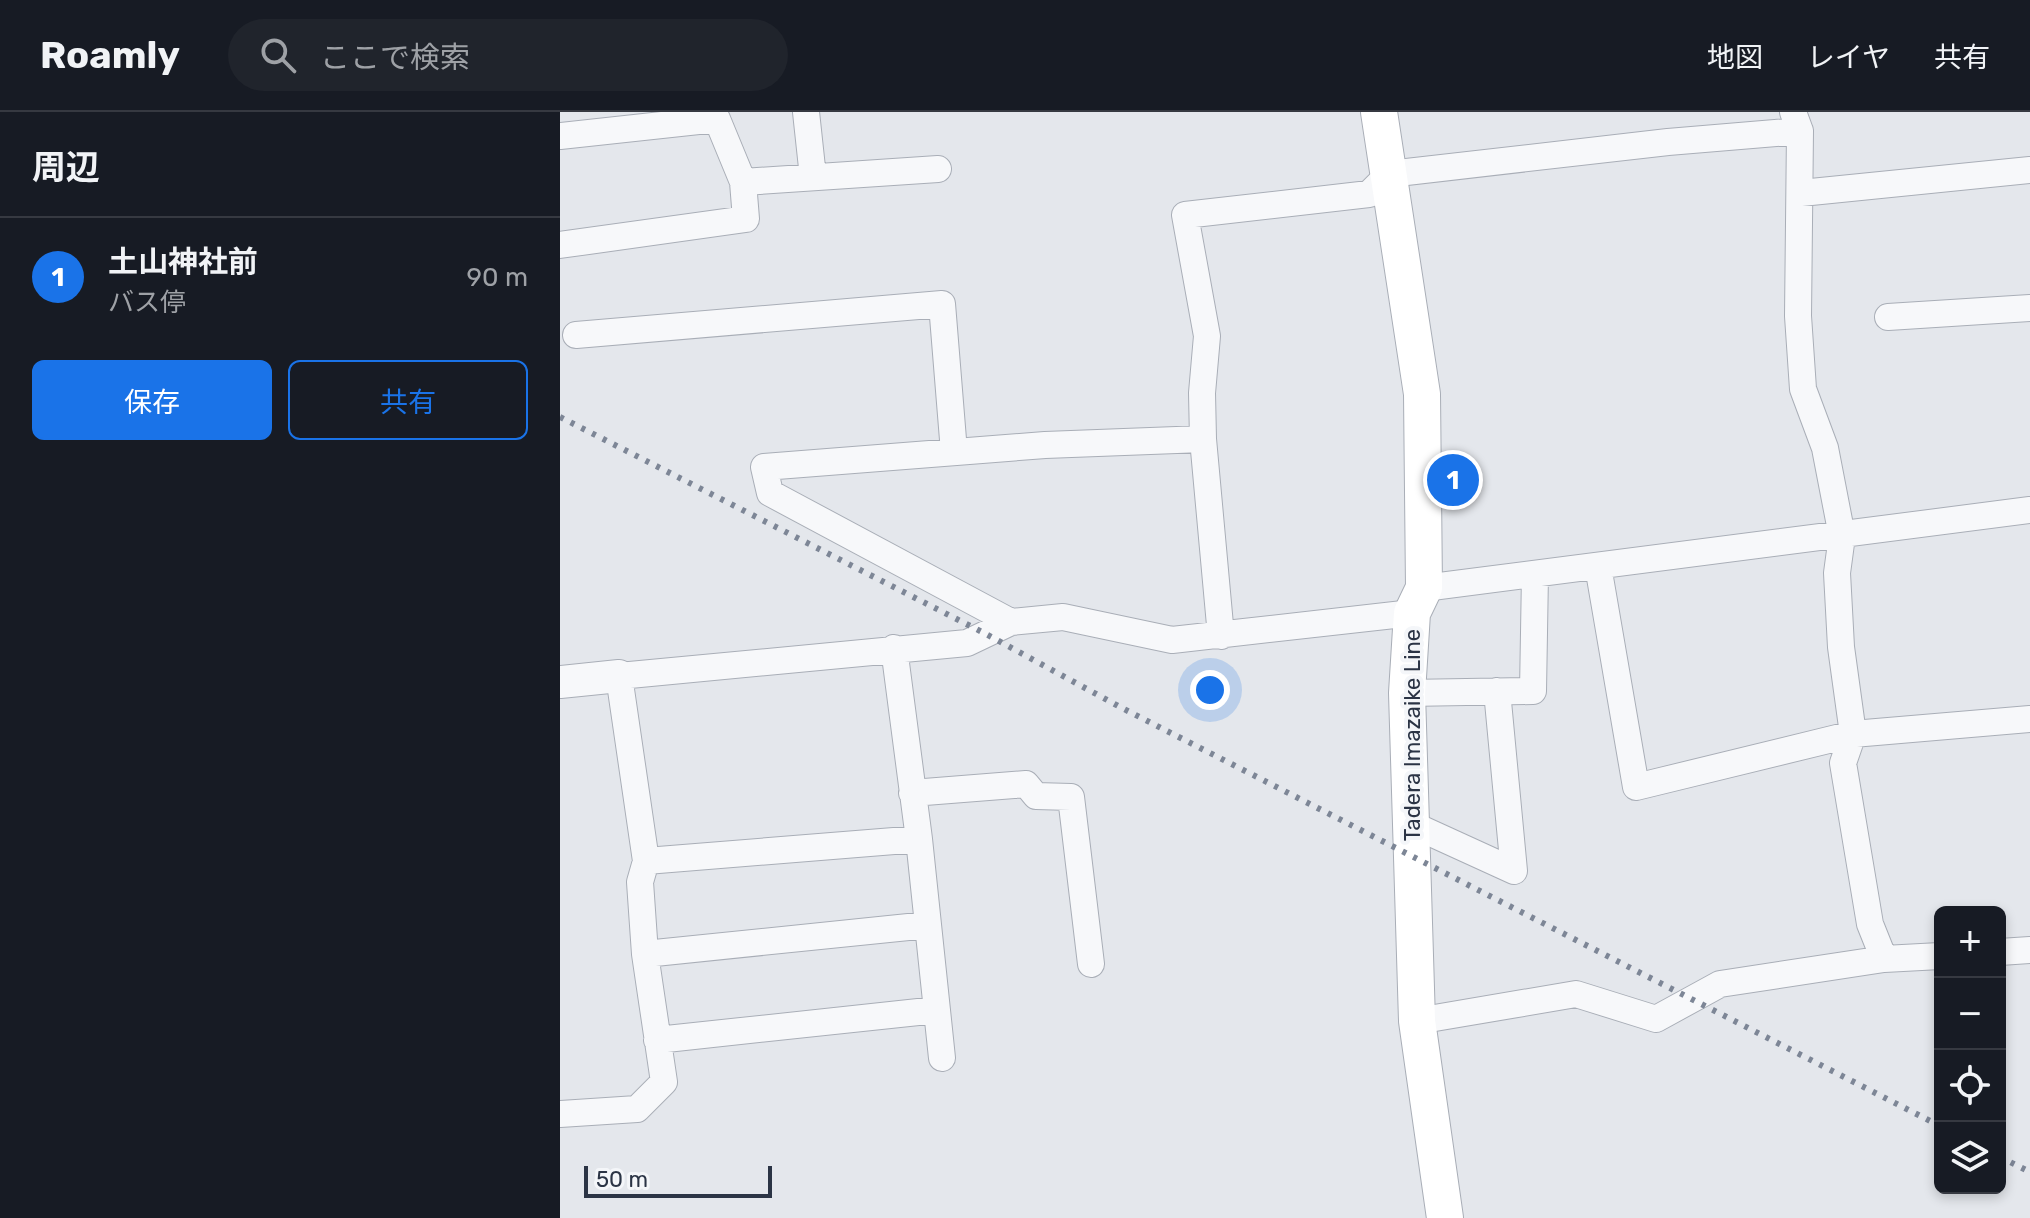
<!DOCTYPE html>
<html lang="ja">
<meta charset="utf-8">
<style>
:root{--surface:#171b24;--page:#20242c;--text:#f1f3f6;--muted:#9ea1a6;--line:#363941;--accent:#1a73e8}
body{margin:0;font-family:Rubik,"Noto Sans JP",sans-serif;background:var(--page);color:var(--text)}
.controls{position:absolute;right:24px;bottom:24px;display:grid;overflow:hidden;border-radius:12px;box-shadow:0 4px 12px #0003}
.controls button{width:72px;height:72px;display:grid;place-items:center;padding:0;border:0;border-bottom:2px solid var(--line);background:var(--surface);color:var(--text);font:40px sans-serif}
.scale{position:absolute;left:24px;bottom:20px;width:188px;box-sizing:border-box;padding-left:8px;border:4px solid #2b3445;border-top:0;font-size:22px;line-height:28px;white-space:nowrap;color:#2b3445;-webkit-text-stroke:6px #f4f6f9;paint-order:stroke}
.you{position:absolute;left:650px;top:578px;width:28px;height:28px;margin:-20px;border:6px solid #fff;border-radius:50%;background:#1a73e8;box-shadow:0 0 0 12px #1a73e833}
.badge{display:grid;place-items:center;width:52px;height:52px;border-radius:50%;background:var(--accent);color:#fff;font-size:26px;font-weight:700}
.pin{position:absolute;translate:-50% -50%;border:4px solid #fff;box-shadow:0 2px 8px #0006}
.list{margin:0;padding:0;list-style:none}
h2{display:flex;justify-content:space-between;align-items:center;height:104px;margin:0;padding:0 32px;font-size:34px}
h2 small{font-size:26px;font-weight:400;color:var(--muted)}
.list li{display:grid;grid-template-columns:52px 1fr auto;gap:24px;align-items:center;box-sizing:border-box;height:120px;padding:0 32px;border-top:2px solid var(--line)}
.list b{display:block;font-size:30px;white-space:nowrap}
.list p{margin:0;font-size:26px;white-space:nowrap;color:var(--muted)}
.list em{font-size:26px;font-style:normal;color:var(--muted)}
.actions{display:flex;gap:16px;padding:24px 32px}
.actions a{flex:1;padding:18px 0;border:2px solid var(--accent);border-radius:12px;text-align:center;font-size:28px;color:var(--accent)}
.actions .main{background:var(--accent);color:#fff}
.icon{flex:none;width:44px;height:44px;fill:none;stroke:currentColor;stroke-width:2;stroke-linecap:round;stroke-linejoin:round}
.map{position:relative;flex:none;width:1470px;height:1106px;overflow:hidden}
header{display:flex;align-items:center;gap:48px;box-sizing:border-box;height:112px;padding:0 40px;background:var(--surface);border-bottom:2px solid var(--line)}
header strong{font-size:38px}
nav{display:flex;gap:44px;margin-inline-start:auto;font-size:28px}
.search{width:560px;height:72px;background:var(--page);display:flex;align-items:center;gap:20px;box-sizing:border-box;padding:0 28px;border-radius:44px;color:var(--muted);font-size:30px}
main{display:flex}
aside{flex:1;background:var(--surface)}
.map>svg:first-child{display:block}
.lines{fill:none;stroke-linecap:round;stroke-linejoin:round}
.minor-casing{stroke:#a9aeb7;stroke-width:28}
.tertiary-casing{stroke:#a9aeb7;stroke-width:34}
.secondary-casing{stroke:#a9aeb7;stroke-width:38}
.minor{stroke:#f7f8fa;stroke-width:26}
.tertiary{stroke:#f7f8fa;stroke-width:32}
.secondary{stroke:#fff;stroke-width:36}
.rail{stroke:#7d8696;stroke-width:6;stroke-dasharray:4 8;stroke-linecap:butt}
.labels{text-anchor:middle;stroke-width:8;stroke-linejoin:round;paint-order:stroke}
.street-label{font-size:22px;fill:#2b3445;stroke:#f4f6f9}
</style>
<header>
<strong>Roamly</strong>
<div class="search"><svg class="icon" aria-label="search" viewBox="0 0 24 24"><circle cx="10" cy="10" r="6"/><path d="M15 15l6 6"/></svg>ここで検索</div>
<nav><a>地図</a><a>レイヤ</a><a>共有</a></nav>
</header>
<main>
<aside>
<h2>周辺<small></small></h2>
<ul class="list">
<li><span class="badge">1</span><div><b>土山神社前</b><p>バス停</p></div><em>90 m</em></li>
</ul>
<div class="actions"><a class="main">保存</a><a>共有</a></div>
</aside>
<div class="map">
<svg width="1470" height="1106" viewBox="0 0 1470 1106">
<rect width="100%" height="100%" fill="#e4e7ec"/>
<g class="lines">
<g class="minor-casing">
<path id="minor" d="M246,0l7,65
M1233,0l7,19 -2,185 5,73 22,59 17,88 -5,37 4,74 12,87 -10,29 27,161 14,35
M0,24l157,-17 26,63
M1241,81l229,-23
M0,133l186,-26 -3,-37 195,-13
M1328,205l142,-9
M16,223l366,-31 12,148
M1038,454l38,221 217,-53 177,-15
M864,476l606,-78
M451,510l-241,-129 -6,-26 281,-22 158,-6
M661,524l-18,-197 -1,-46 5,-57 -22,-121 184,-21 20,-20 279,-32 132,-11
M334,536l25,191 23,219
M847,581l126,-2 2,-117
M352,681l114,-9 10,12 35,1 20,167
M851,712l103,47 -17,-180
M86,749l-27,-185 348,-33 44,-21 52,-5 109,23 240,-27
M1440,840l30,-2
M85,842l283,-29
M857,909l159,-27 80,25 64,-35 164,-25 56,-3
M97,928l280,-30
M0,1002l77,-5 27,-27 -19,-128 -5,-72 6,-21 273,-22"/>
</g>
<g class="tertiary-casing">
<path id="tertiary" d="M0,570l59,-6"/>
</g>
<g class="secondary-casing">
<path id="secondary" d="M819,0l43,282 2,194 -12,25 -5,80 10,328 28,197"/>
</g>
<use href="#minor" class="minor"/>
<use href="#tertiary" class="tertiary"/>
<use href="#secondary" class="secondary"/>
<path class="rail" d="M0,305l426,217 134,73 820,419
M1440,1045l30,15"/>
</g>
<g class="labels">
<g class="street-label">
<text transform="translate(852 623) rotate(-90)" y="8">Tadera Imazaike Line</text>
</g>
</g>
</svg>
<div class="controls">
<button>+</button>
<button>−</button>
<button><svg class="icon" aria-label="locate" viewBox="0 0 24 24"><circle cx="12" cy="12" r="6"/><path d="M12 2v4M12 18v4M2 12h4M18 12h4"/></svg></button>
<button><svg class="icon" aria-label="layers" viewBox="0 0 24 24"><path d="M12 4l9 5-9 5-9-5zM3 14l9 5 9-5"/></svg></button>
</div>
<div class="scale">50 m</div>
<div class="you"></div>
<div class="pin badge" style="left:893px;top:368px">1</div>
</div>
</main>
